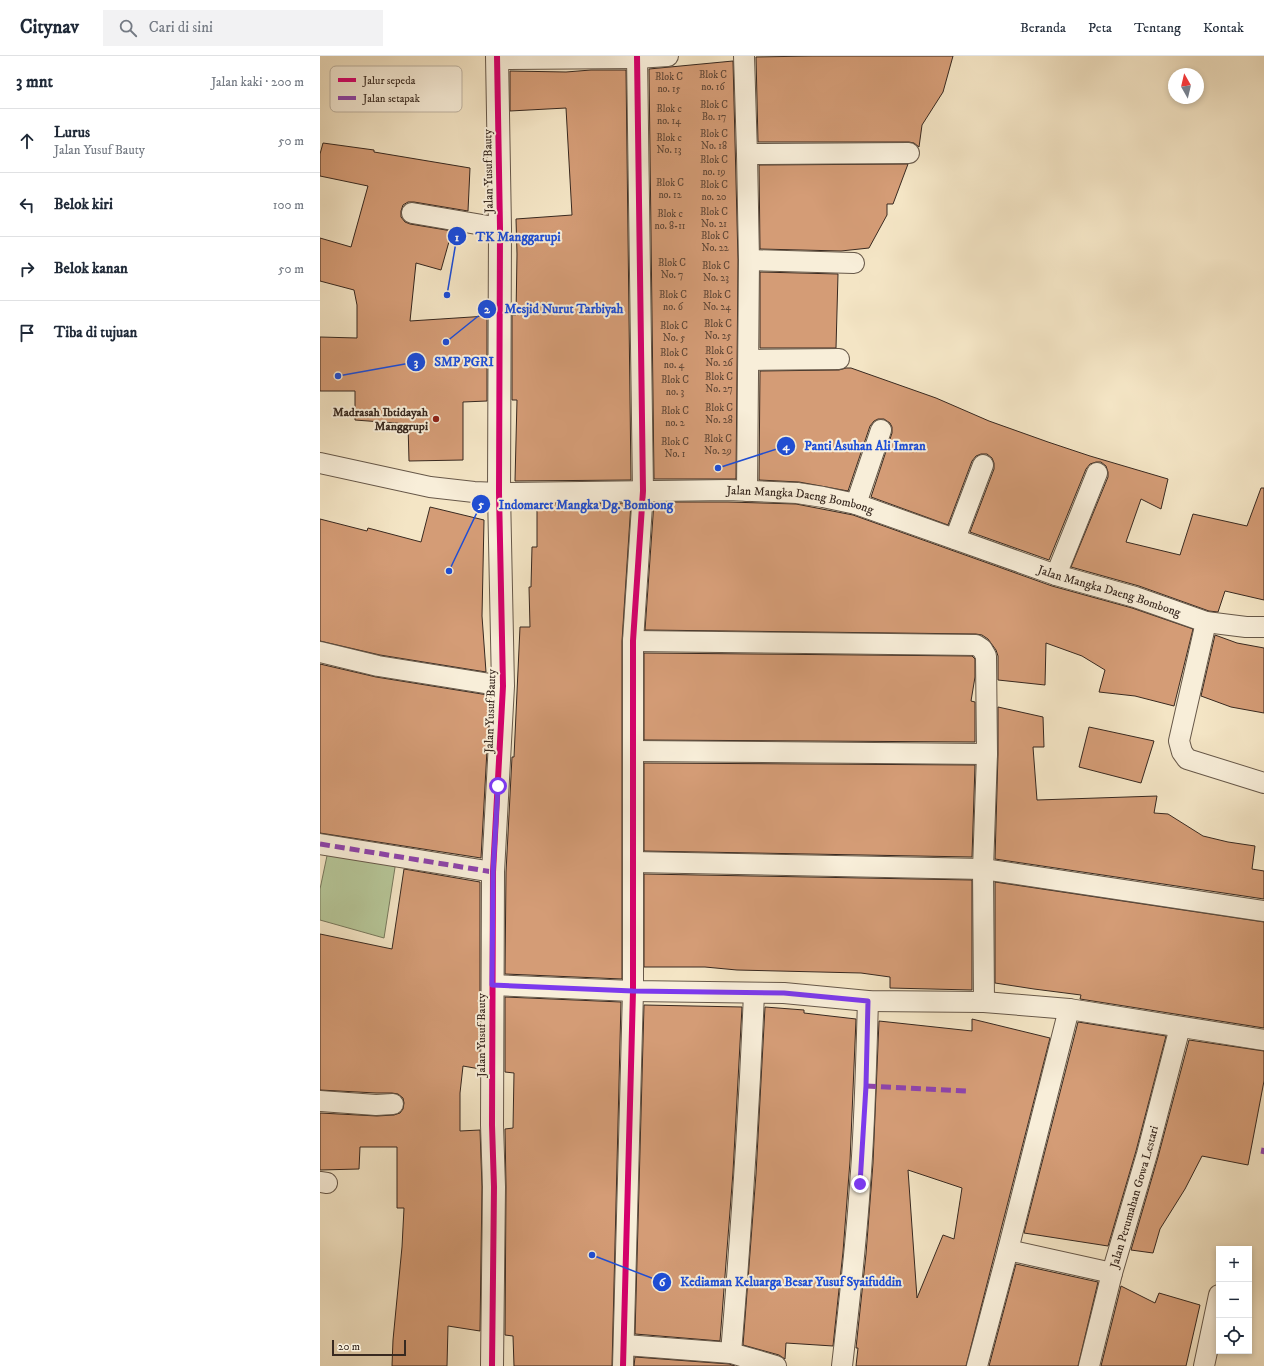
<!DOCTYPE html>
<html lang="id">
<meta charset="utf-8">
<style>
:root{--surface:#fff;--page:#f2f2f3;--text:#1f2937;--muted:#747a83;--line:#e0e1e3}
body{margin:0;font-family:"IM FELL DW Pica",serif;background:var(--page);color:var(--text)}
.controls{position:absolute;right:12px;bottom:12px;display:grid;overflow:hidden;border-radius:0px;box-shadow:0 2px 6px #0003}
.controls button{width:36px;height:36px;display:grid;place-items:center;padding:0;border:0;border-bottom:1px solid var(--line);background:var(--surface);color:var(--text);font:20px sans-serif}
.compass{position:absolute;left:848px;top:12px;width:36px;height:36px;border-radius:50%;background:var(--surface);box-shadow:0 2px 6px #0003;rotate:352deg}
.scale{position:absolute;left:12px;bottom:10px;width:74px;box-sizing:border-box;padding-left:4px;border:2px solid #382920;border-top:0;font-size:11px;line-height:14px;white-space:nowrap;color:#382920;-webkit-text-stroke:3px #f8eed9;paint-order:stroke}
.stop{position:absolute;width:12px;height:12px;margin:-9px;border:3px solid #7c3aed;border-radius:50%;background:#fff}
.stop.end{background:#7c3aed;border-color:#fff;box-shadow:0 1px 4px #0008}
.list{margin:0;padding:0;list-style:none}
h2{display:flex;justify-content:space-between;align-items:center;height:52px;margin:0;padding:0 16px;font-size:17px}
h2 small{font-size:13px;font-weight:400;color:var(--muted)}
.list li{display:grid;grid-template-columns:26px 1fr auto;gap:12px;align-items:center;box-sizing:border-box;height:64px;padding:0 16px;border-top:1px solid var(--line)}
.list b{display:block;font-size:15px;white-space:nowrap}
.list p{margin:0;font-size:13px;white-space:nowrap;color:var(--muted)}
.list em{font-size:13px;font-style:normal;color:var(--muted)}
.icon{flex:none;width:22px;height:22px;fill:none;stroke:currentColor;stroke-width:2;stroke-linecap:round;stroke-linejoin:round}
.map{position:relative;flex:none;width:944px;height:1310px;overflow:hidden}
header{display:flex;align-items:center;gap:24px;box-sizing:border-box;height:56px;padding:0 20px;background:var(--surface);border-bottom:1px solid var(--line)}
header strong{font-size:19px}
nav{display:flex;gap:22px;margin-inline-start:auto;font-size:14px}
.search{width:280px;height:36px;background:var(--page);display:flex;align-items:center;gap:10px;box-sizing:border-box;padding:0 14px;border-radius:0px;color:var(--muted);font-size:15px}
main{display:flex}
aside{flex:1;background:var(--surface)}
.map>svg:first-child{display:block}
.green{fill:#b6c698;stroke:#77785c}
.building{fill:#d49c76;stroke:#382920;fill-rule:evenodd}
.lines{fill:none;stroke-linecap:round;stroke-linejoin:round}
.minor-casing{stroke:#675849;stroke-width:22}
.tertiary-casing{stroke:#675849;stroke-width:24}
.minor{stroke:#f8eed9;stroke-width:20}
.tertiary{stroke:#f8eed9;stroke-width:22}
.quiet{stroke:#8e44ad;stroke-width:5;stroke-dasharray:10 5;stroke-linecap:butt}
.cycleway-casing{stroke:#f8eed9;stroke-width:8}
.cycleway{stroke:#d6006c;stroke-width:6}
.route{stroke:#7c3aed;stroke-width:5}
.poi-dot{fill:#8f2418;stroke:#f8eed9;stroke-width:1.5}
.labels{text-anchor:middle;stroke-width:4;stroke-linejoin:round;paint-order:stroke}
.number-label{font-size:10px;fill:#5f4636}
.street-label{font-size:12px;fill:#382920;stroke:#f8eed9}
.poi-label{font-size:12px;font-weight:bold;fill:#382920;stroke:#f8eed9;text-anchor:end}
.key{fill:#f8eed9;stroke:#beb3a2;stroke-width:1}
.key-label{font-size:11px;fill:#382920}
.leader{fill:none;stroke:#1d4ed8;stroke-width:1.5}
.callout-dot{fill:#1d4ed8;stroke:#f8eed9;stroke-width:1.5}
.mark-label{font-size:12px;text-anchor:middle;font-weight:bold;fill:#fff}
.callout-label{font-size:13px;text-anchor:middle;font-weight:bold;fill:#1d4ed8;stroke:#f8eed9;stroke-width:4;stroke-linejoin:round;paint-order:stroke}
</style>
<header>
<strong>Citynav</strong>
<div class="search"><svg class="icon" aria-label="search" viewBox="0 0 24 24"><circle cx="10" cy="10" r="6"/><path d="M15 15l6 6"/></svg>Cari di sini</div>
<nav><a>Beranda</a><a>Peta</a><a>Tentang</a><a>Kontak</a></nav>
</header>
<main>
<aside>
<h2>3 mnt<small>Jalan kaki · 200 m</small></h2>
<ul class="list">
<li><svg class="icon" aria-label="ahead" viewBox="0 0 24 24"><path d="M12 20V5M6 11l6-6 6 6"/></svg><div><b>Lurus</b><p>Jalan Yusuf Bauty</p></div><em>50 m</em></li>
<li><svg class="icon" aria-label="left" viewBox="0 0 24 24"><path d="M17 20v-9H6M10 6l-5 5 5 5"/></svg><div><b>Belok kiri</b></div><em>100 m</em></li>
<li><svg class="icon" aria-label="right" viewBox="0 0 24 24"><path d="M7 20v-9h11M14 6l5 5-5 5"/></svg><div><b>Belok kanan</b></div><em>50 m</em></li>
<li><svg class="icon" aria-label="arrive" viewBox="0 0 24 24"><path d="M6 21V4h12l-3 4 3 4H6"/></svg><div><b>Tiba di tujuan</b></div></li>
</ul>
</aside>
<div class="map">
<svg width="944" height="1310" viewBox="0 0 944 1310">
<rect width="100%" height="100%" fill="#f4e5c5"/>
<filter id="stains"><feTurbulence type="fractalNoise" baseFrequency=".005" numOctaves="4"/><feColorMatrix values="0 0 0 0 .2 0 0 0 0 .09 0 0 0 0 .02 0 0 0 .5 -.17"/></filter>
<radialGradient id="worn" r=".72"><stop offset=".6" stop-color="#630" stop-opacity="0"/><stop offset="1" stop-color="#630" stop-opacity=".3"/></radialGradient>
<path class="green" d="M8,795l68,10 -12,77 -64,-18v-31z"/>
<path class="building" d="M492,0h141l-10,36 -21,33 -3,22 -5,-4 -5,-1h-151l-2,-85z
M413,5l5,199 -2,219h-82l-5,-410z
M271,14h35l5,410 -116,1 2,-81h-5v-85h4l1,-61 -1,-35 56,-4 -6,-107 -56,3v-40l56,1z
M3,87l51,7v2l96,16 -2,43 -54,-9h-6l-5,3 -2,6v6l4,5 5,2 42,7 -11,39 -25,-7 -6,58 77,-5v85l-24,1v58l-54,1 -1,-37 -53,-4v-29h-35v-54l37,1v-33l-3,-15 -34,-9v-43l31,9 17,-61 -48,-10v-22z
M588,108l-15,40h-6v11l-18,33 -28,3 -81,-2 -1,-84z
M440,216l78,2 -2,74h-76z
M526,312h5l85,30 53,23 59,21 42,14 78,23 -7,30 -20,-10 -15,43 54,13 13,-41 54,12 14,-38h3v112l-39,-9 -7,21 -9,-1 -70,-25 -68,-19 37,-90v-5l-2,-6 -5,-4h-5l-6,2 -4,5 -37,91 -79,-28 24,-63v-6l-2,-5 -5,-4h-6l-5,2 -4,5 -24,64 -77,-28 21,-64v-6l-2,-4 -6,-4h-6l-4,2 -4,5 -22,65 -49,-9 -40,-2 1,-109 79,-1z
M334,446h74l68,2 57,11 199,71 80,22 61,21 -19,77 -39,-10 -36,-4 6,-22 -23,-14 -36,-13 -1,42 -47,-5v-24l-2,-6 -8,-11 -6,-4 -6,-1 -331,-4z
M311,447l-9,138v338l-117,-5 1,-102 6,-115h2l6,-130h10l-1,-40h2l1,-40h5v-43z
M110,451l54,13 -2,96 4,56 -106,-17 -60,-14v-122l47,12 1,-3 53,14z
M895,579l22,8 27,5v65l-33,-6 -30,-11z
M324,597l328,3 3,3v18l-4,24 4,1v40l-331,-2z
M0,608l56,13 112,18 1,19 -8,144 -161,-25z
M678,651l45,10 1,30h-11l4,53 120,-4 -3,17 14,1 35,22 25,6 27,4 -3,23 12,2v28l-269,-40 3,-105z
M769,671l65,14 -13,42 -62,-16z
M324,707l331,2 -3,92 -328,-6z
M84,813l76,13v187l-17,-3 -3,27v38l20,-1 2,57 -2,144 -32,-5 -1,40h-55l1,-26 9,-93 2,-39h-7v-61h-37l-1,22 -39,1v-57l57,3 17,-1 6,-2 3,-4 1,-6 -1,-5 -5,-4 -6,-1h-16l-56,-3v-156l72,15z
M324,818l328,6v110l-82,-2v-11l-29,-4 -124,-3 -32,-3h-61z
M675,826l269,40v106l-184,-29 1,-4 -47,-6 -39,-6z
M185,941l116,5 -9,364h-98l-1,-30 -8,-1 1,-148 -1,-58 8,-1 1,-55 -9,-1z
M324,949l98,2 -9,165 -13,169 -85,-7z
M445,951l39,3v3l52,6 -6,142 -7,91 -10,94 -47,-3 -1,16 -6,-4 -36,-10 13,-171z
M652,963l78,19 -84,328h-110l2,-18h-2l10,-94 7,-91 6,-142 93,10zM588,1114l54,18 -8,51 -11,-4 -26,63z
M758,966l88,14 -30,115 -28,95 -84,-13z
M869,984l75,11v30l-16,84 -46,-9 -17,33 -25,40 -7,24 -22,-3 27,-93z
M696,1208l82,18 -20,84h-89z
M801,1230l34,17 4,-10 41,12 -14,61h-85z
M315,1301l94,7 6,2h-101z"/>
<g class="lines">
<g class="minor-casing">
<g id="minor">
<path d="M424,0l3,98 2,106 -2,231"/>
<path d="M177,3l140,-1 31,-2"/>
<path d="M427,98l162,-1"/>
<path d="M92,157l88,15"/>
<path d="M429,204l105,3"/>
<path d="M429,304l90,-1"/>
<path id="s1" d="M0,407l110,24 44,5 25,1 229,-3 69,3 26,4 33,7 200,71 79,22 71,25 40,5h18"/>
<path d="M536,448l25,-74"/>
<path d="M635,483l28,-74"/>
<path d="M736,519l41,-102"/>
<path d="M886,566l-27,119 3,11 5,7 77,24"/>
<path d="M313,585l343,4 6,4 4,7 1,98 -4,115 1,133"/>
<path d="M0,596l58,14 125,20"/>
<path d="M313,695l354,3"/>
<path d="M0,788l173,28"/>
<path d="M313,806l350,7 281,42"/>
<path d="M172,929l141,6 151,2 84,8 116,1 85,7 195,31"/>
<path d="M434,937c-5,120 -13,240 -23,360l45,13"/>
<path d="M0,1045l56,4 17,-1"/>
<path d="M0,1126l7,1"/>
<path d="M688,1194l104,23"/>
<path d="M305,1289l106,8"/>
<path d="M303,1310l10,-375v-350l10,-150 -6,-435"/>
<path d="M522,1310c7,-60 14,-120 18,-181 5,-61 6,-122 8,-184"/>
<path d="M657,1310l31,-116 61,-241"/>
<path id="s2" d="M769,1310l23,-93 35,-119 33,-127"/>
<path d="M884,1310l15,-71"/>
</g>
</g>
<g class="tertiary-casing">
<path id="tertiary" d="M172,1310l2,-179 -2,-62 1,-253 10,-186 -4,-193 1,-265 -3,-172"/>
</g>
<use href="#minor" class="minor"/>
<use href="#tertiary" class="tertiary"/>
<path class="quiet" d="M0,788l173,28
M546,1030l102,5
M943,1098l1,-6"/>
<g class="cycleway-casing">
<path id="cycleway" d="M172,1310l2,-179 -2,-62 1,-253 10,-186 -4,-193 1,-265 -3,-172
M303,1310l10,-375v-350l10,-150 -6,-435"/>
</g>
<use href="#cycleway" class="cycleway"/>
</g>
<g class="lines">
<path class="route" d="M178,730l-5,86 -1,113 141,6 151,2 84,8 -2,85 -6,98"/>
</g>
<circle class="poi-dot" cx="116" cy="363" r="4"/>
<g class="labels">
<g class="number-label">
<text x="393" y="22">Blok C<tspan x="393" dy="12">no. 16</tspan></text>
<text x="349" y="24">Blok C<tspan x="349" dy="12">no. 15</tspan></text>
<text x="394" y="52">Blok C<tspan x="394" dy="12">Bo. 17</tspan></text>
<text x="349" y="56">Blok c<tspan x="349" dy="12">no. 14</tspan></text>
<text x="394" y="81">Blok C<tspan x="394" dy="12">No. 18</tspan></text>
<text x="349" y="85">Blok c<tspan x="349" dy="12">No. 13</tspan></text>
<text x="394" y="107">Blok C<tspan x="394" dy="12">no. 19</tspan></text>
<text x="350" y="130">Blok C<tspan x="350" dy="12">no. 12</tspan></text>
<text x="394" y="132">Blok C<tspan x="394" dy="12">no. 20</tspan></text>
<text x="394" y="159">Blok C<tspan x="394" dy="12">No. 21</tspan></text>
<text x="350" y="161">Blok c<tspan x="350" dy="12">no. 8-11</tspan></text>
<text x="395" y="183">Blok C<tspan x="395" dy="12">No. 22</tspan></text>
<text x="352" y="210">Blok C<tspan x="352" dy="12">No. 7</tspan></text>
<text x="396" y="213">Blok C<tspan x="396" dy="12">No. 23</tspan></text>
<text x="353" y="242">Blok C<tspan x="353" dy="12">no. 6</tspan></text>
<text x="397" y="242">Blok C<tspan x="397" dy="12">No. 24</tspan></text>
<text x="398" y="271">Blok C<tspan x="398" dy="12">No. 25</tspan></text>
<text x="354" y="273">Blok C<tspan x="354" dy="12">No. 5</tspan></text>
<text x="399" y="298">Blok C<tspan x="399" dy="12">No. 26</tspan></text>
<text x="354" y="300">Blok C<tspan x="354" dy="12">no. 4</tspan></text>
<text x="399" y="324">Blok C<tspan x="399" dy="12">No. 27</tspan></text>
<text x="355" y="327">Blok C<tspan x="355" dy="12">no. 3</tspan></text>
<text x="399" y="355">Blok C<tspan x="399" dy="12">No. 28</tspan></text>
<text x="355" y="358">Blok C<tspan x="355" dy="12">no. 2</tspan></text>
<text x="398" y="386">Blok C<tspan x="398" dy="12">No. 29</tspan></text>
<text x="355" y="389">Blok C<tspan x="355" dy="12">No. 1</tspan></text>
</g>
<g class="street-label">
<text transform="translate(168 115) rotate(-91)" y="4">Jalan Yusuf Bauty</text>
<text dy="4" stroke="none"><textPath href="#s1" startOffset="484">Jalan Mangka Daeng Bombong</textPath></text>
<text dy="4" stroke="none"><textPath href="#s1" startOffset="808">Jalan Mangka Daeng Bombong</textPath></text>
<text transform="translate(170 655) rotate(-88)" y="4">Jalan Yusuf Bauty</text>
<text transform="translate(161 979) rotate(-90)" y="4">Jalan Yusuf Bauty</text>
<text dy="4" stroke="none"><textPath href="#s2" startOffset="175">Jalan Perumahan Gowa Lestari</textPath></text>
</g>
<g class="poi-label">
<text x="108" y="360">Madrasah Ibtidayah<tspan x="108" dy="14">Manggrupi</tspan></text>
</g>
</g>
<rect x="10" y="10" width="132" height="46" rx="6" class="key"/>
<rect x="18" y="22" width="18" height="4" fill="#d6006c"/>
<rect x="18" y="40" width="18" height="4" fill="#8e44ad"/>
<g class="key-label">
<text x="43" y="28">Jalur sepeda</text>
<text x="43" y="46">Jalan setapak</text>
</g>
<path class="leader" d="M127 239L137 180M126 286L167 253M18 320L96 306M398 412L466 390M129 515L161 448M272 1199L342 1226"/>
<g class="callout-dot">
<circle cx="127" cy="239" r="4"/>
<circle cx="126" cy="286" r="4"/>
<circle cx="18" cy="320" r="4"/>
<circle cx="398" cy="412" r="4"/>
<circle cx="129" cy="515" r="4"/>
<circle cx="272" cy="1199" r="4"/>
<circle cx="137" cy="180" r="10"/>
<circle cx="167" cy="253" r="10"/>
<circle cx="96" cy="306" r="10"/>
<circle cx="466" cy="390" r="10"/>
<circle cx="161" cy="448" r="10"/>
<circle cx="342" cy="1226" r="10"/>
</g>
<g class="mark-label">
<text x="137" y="185">1</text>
<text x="167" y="257">2</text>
<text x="96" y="310">3</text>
<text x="466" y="394">4</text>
<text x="161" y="452">5</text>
<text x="342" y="1230">6</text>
</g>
<g class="callout-label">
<text x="198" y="185">TK Manggarupi</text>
<text x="244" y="257">Mesjid Nurut Tarbiyah</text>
<text x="144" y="310">SMP PGRI</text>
<text x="545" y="394">Panti Asuhan Ali Imran</text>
<text x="266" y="453">Indomaret Mangka Dg. Bombong</text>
<text x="471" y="1230">Kediaman Keluarga Besar Yusuf Syaifuddin</text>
</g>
<rect width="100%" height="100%" filter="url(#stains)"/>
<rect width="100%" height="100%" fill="url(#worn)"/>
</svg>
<div class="controls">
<button>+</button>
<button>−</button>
<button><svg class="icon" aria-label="locate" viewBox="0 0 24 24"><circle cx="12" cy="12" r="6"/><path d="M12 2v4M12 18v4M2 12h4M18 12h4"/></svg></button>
</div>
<svg class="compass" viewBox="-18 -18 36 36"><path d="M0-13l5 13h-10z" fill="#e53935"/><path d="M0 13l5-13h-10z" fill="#747a83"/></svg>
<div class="scale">20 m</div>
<div class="stop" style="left:178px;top:730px"></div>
<div class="stop end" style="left:540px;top:1128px"></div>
</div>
</main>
